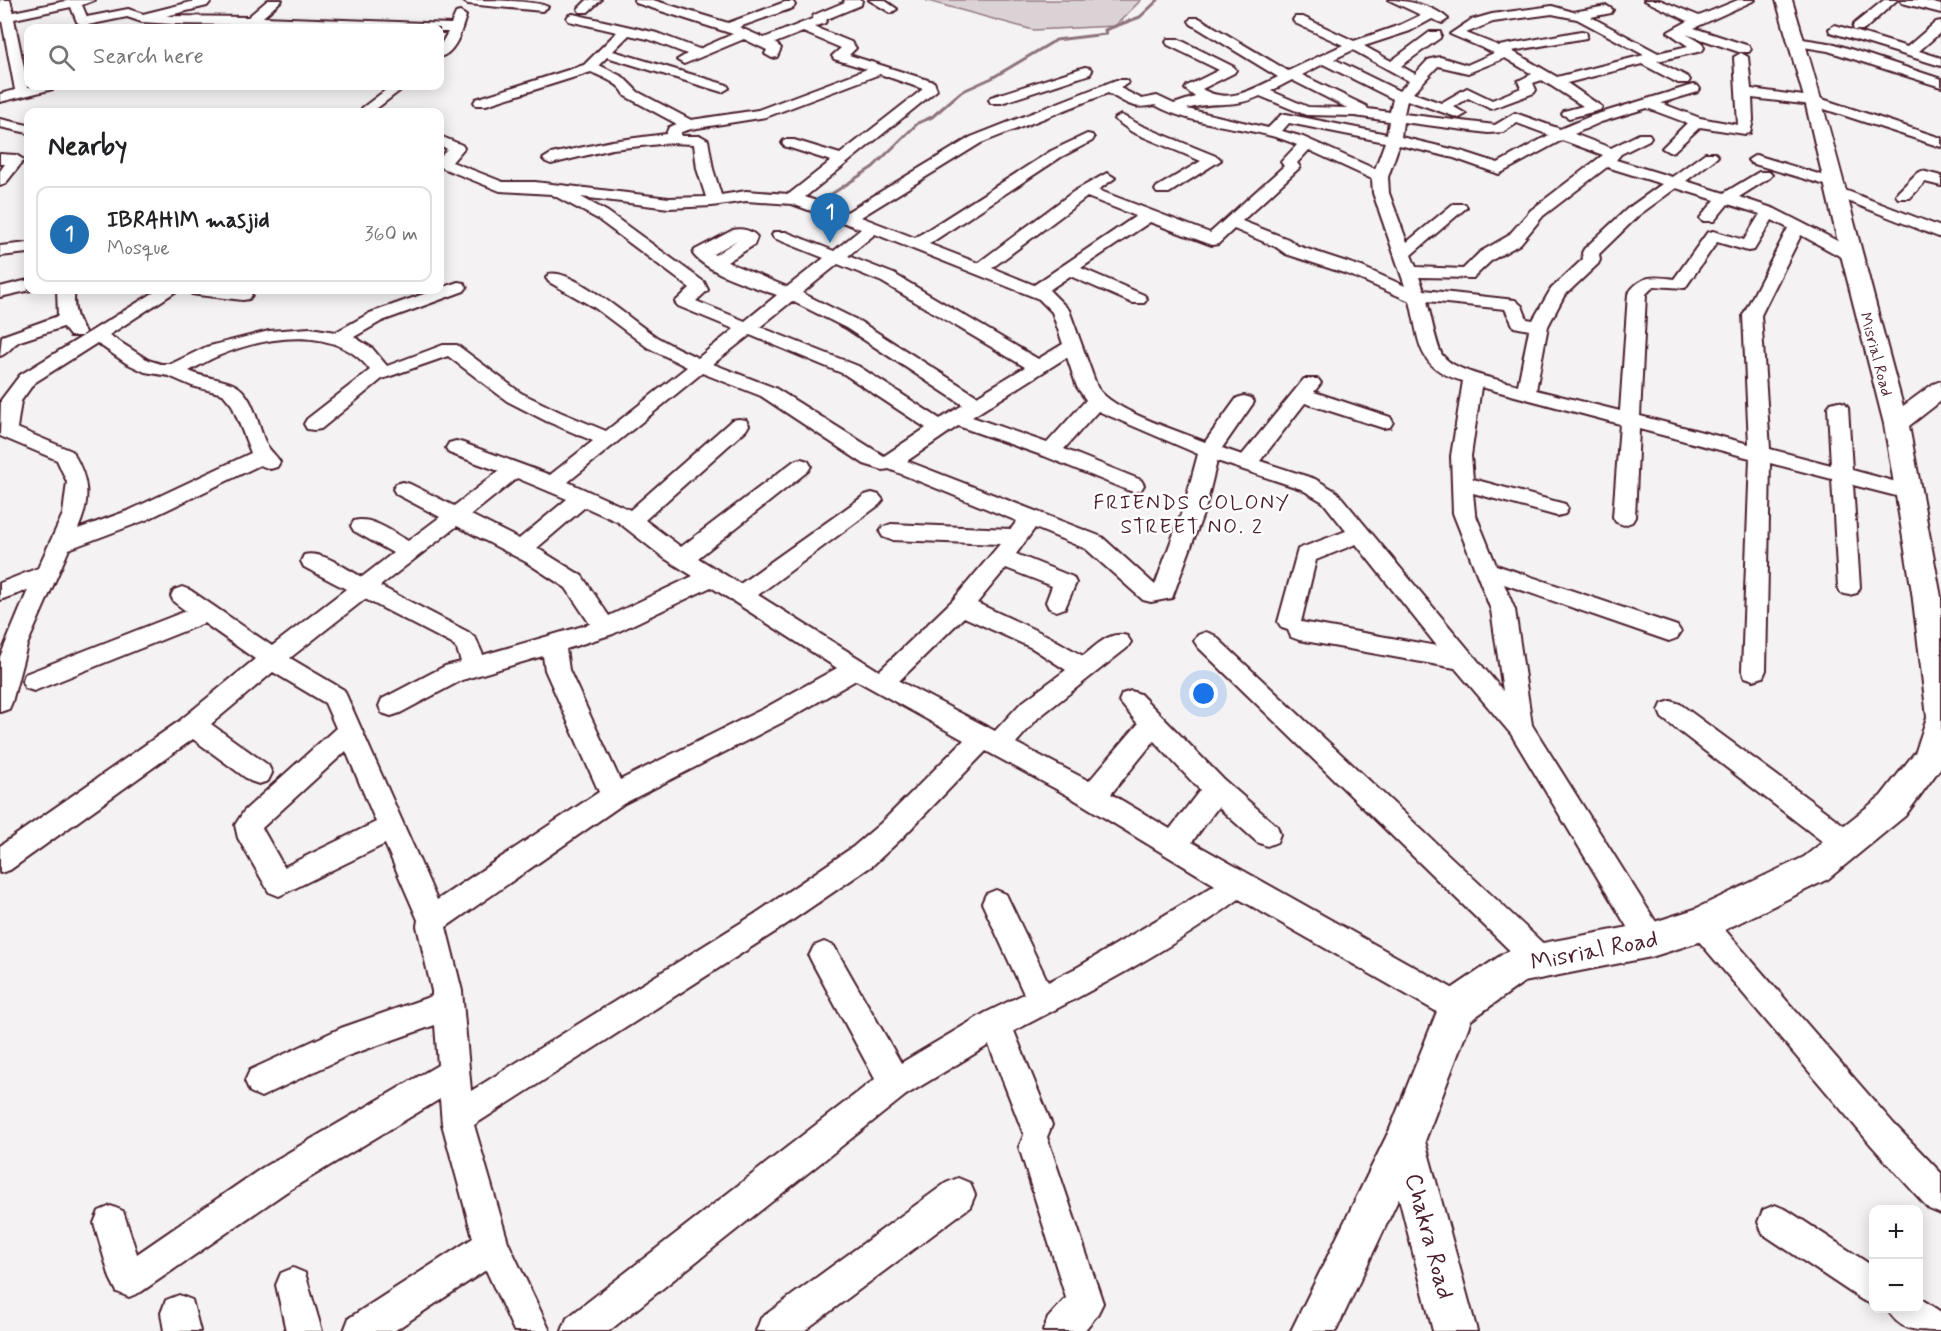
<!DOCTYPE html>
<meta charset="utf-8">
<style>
:root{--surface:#fff;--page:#f6f6f6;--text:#202124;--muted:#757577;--line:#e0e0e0;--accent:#1f6fb2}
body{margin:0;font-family:Mynerve,sans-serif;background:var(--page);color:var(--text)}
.controls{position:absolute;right:18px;bottom:18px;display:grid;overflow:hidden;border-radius:12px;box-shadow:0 3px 15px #0003}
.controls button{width:54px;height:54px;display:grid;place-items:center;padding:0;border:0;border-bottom:2px solid var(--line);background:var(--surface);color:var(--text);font:30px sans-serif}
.you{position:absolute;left:1204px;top:694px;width:21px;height:21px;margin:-15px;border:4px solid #fff;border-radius:50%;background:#1a73e8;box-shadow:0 0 0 9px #1a73e833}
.badge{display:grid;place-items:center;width:39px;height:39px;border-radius:50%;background:var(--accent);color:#fff;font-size:20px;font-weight:700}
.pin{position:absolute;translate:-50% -50px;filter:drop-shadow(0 2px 3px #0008)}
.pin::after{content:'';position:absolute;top:32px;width:21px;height:18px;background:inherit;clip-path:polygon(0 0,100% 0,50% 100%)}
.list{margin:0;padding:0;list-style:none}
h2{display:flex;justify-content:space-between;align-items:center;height:78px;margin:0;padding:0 24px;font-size:26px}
h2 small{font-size:20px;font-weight:400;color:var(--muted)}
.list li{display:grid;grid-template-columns:39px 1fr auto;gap:18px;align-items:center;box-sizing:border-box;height:96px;margin:0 12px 12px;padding:0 12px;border:2px solid var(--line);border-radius:12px}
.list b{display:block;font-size:22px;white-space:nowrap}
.list p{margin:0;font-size:20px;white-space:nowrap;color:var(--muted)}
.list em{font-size:20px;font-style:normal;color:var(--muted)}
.icon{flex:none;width:33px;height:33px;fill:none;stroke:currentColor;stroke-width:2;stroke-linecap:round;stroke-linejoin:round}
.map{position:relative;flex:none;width:1941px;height:1331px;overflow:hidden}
.search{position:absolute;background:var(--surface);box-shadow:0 3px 15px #0003;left:24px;top:24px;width:420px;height:66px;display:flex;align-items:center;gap:15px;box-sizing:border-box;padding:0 21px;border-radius:12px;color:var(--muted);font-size:22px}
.panel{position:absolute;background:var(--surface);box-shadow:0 3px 15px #0003;left:24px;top:108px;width:420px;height:186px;border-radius:12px}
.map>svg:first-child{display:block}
.green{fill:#dbd2d5;stroke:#927880;stroke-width:1.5}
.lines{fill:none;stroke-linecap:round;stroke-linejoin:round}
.stream{stroke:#8d727a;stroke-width:3}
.minor-casing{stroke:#4a1f2b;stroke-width:4}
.major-casing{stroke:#4a1f2b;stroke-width:4}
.minor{fill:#fff;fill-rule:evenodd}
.major{fill:#fff;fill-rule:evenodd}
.labels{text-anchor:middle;stroke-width:5;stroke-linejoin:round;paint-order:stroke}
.far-street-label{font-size:16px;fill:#4a1f2b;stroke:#fff}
.neighbourhood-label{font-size:21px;letter-spacing:1.5px;fill:#4a1f2b;stroke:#fff}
.near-street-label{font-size:24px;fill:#4a1f2b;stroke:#fff}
</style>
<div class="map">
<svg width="1941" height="1331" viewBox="0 0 1941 1331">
<rect width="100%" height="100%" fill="#f4f2f2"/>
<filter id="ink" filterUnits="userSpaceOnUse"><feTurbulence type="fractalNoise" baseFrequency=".0167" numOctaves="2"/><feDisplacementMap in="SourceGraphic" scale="12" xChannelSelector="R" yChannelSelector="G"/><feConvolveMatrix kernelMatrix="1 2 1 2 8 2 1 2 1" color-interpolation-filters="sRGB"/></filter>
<g filter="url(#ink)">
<path class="green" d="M932,0h209l-26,26 -82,4 -105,-29z"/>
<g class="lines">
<path class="stream" d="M821,201l52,-34 45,-44 14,-6 29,-25 31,-14 64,-38 50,-6 -1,-4 35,-13 18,-17"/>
<g class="minor-casing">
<path id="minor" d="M0,0h10l3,12 58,-12h24l-13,5 5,12 41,-8 15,5 56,-14h13l-5,6 -41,10 82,1 20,-17h14l-19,17 188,7 5,-11 4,-1 6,4c-5,14 -9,36 -26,41v-11l8,-14h-8v-4l-268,-4 -30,-2 -15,-5 -44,9 -6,-4 -6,-15 -57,12 14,68 27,-1 -2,3 -53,13v-8l15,-4 -13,-69 -2,1z
M462,0c17,0 75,0 86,7l-6,4 -74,-7z
M587,0h14l-13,12h-8l-2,-3z
M634,0h19l75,23 57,-21h8l2,3 -2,3 -54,19 25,11 48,-19 2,-4 31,-13 -1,-2h18l-1,5 -34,14 -2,4 -11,4 37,15 5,6 -7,7 85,27 3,8 -132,107 42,15 124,-75 145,-57h10l2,3 -8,5 22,11 15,-3 17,8 21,-7 -10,-8 2,-3 32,-16 -51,-25 -2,-3 2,-3h10l56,28 2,3 -2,3 -32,16c27,16 51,0 76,-12l-87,-53 -2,-3 2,-3h8l89,53 55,-26 -48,-22 -2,-3 2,-3h8l51,24 46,-16 21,-10 -32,-15c18,0 46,6 59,19l-6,4 -10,-4 -22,12 -46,15 27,15 39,-29h10l1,3 -1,3 -39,28 14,8 13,-14 7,-2 5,-1 27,8 27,-12 -44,-19 21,-14 21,-6 60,-8 21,6 34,-6 6,4 -2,3 -20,4 67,36 30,-7 -20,-14 20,-11 -44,-21h16l39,16 39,-16h17l-61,28 55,18 2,3 -2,3h-10l-53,-18 16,9 2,5 -2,3 -45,10 31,16 2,3 -2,3h-10l-36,-19 -75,19 35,24 -2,3 -31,8 -7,-4 2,-3 19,-5 -41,-26 -9,3 3,7 -2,3 -43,16 -23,-11 -14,9 12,7 -7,4 -52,-18 -3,14 91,11 20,-12 45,16 31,-13 102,-31 5,1 2,3 -2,3 -37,11 39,15 38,7 -4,-68 7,-4 7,4 3,32 68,9 122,40v9l-129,-42 -60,-7 1,22 -3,13 -5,1 -45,-7 -26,24 -5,1 -7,-4 25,-25 -40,-15 -46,14 -27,12 37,14 28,-14h10l2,3 -2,3 -28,14 -5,6 56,17 33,-24h10l3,3 -3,3 -29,22 38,12 35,-21h10l3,3 -3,3 -30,19 36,12 82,42 2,4 -8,5 -6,-1 -44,-24 -40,80 9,134 61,16 -3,-58 3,-4 7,-2 7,2 3,4 4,63 63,17 3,5 -3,5 -7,2 -55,-14 7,102 -3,6 -8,2 -8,-2 -3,-6 -6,-108 -62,-16 -4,207 -3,7 -9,3 -9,-3 -3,-7 8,-212 -111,-29 -4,88 -3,5 -8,3 -8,-3 -3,-5 7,-93 -139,-37 -10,69 2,23 92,25 3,5 -3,5 -8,2 -84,-23 2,20 21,52 181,61 4,6 -4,6 -8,3 -165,-57 11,26 17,115 129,205 4,10 -4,10 -10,4 -10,-4 -130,-216 -56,-66 -156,-28 -8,-3 -3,-7 -6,-2 -4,-6 20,-73 48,-18 -23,-29 -22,-13 -84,-28 -11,45 -34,92 -21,4 -8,-2 -57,-51 -51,-21 -19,26 57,23 3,6 -11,25 -8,3 -8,-3 -3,-6 6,-16 -46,-18 -29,35 71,33 35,20c13,-10 27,-26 44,-20l4,6 -4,6 -89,70 -22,25 73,38 49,-57 -19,-23 3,-7 9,-3 9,3 83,85 54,47 3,8 -3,8 -10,4 -10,-4 -39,-35 -26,35 276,155 4,10 -4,10 -11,5 -11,-5 -207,-118c-70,52 -148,92 -225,132l38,94 -5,12 56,166 -6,12 -13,16h-41l5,-13 18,-20 -47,-151 5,-12 -35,-90 -83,50 -297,236h-47l5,-13 308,-239 -61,-113 -5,-10 5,-10 10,-4 10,4 67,117 84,-50 39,-19 -42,-91 4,-9 10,-4 10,4 42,88 30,-15 137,-82 -148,-90 -81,-44 -85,88 -28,26 -98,67 -301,193 34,117 42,89h-36l-28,-61 -92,61h-50l5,-13 124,-80 -31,-114 -2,-25 -154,93 -145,100 -12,5 -12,-5 -7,-14 -16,-55 5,-12 12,-5 12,5 14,43 125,-86 176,-103 -3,-40 -88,31 -86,41 -11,-5 -5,-11 5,-11 91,-42 91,-32v-5l-15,-65 1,-6 -33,-76 -106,52 -10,-4 -31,-54 -3,-13 9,-14 92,-83 -11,-25 -52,-31 -62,52 57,41 4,8 -4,8 -9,3 -9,-3 -57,-42 -183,131 -10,3v-27l178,-124 77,-63 -51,-36 -170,68 -9,-3 -3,-7 3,-7 161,-63 -12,-9 -3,-6 3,-6 8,-3 8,3 82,56 74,-57 -42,-22 -3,-6 3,-6c18,-5 42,14 58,22l31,-24 -39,-22 -3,-5 3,-5c18,-5 39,12 54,20l32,-24 -44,-23 -3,-5 3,-5 7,-2 7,2 44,22 45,-35 -50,-18 -3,-5 3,-5 7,-2 7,2 87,32 43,-34 -47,-20 -39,-20 -59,-45 -66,23 -61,50 -7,1 -7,-1 -3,-5 3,-5 63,-49c-34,-46 -105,-34 -152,-14 -10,4 -19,10 -29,15 14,7 30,7 44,13 21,9 24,41 33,60 4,7 10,11 14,18l-3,5 -7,2 -10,-4 -114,55 -77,29 -42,96 -15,57 -3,7 -9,3v-55l28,-67 -28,10v-17l38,-15 25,-54 4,-32 -10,-22 -57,-24 1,-36 19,-25 138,-85h20l-69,45 39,25 13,4h10l35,-17 63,-16 41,-3 26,4 34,-19 88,-31 6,1 3,4 -3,4 -82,30 -28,16 18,11 15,18 56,-21h14l64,48 39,19 46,19 81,-64 -40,-20 -52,-39 -46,-26 -3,-4 3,-4c25,-6 88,52 111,65 12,7 26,13 38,19l36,-29 -56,-23 -3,-4 15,-14 -94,-70 -45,-24 -51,-3 -60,-24v-10l7,-8 -7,-4v-9l22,9 2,3 -12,14 51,20h32l134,16 37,-1 -9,-28 -3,-25 -24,-1 -58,6 -61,15 -5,-2 -3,-3 8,-5 61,-13 54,-7 3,-7 8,-3 -52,-28c-3,-12 -23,-19 -34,-24l-105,33h-10l-2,-3 2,-3 108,-34 33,-33 -48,-11 -2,-3 2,-3 4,-1 84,19 42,16 34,-15 -97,-31zM1552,14l25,5 67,36 -87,22 -45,-26 74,-13 1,-3 -1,-3 -5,-1 -82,15 -33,-13 27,-11zM803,32l38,16 -9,8 2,3 33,10 -109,41 -67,10 -53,-28 -15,-15 -24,-12 8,-8 115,35 7,-4 -2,-3 -114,-34 16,-16 19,4 39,15 -10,6 7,4 60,-25 23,11 -2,4 7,4 5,-1 4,-9 -6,-5zM1353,50l56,31 -10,10 -65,-32zM1505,58l27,16 -14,7 3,7 -29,12 -25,-12 -26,15 -28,-10 25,-27 30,7zM1323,64l70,35 -3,13 -22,-3 -2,-3 -64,-31zM880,74l43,15 -83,65 -46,-14h-10l-2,3 2,3 47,15 -42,33 -43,-3 -25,4 -8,-26 -5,-29 -7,-4h-20v-4l10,-3 75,-12zM1292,80l55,28 -39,-1 -37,-16zM1108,93c19,10 24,17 47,12 43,24 98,20 142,40l-16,17 3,4 -74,67 -112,-43 17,-12 -8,-5 -34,19 -95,71 -49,-19 132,-87 31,-16 2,-3 -2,-3 -5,-1 -36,17 -136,87 -54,-21 120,-74zM1260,96l46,19 49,1 34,5 -2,13 -101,-20 -5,1 -13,13 -81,-19c28,-9 46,0 73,-13zM1403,122l85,11 15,-1 14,-9 32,12 -51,28 -34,-11 -63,-15zM1289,123l96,19 -10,27 -72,-32 -21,-6zM1562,140l41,15 -72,55 -23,26 -28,16 -17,17 -47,-2 -5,-12 56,-48 -2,-3h-12l-46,38 -18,-49 -1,-16 11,-32 55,13 45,16zM1309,150l63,29 1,14 32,93 -43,-19 -64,-21 -10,-7 -46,-18 55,-51 3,-3 -3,-4zM1607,167l55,17 -35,25 -43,40 -2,4 1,6 -32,30 -18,31 -6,-1 -5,-13 -7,-6 -91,-10 -5,-13 54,1 19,-18 28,-16 23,-28zM1676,188l39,12 -15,18 2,3h12l14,-17 32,10 -16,26 -31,-9 -6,2 -33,46c-21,-3 -33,-4 -46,15l-8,117 -84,-21 12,-64 16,-30 34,-32 2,-4 -1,-6 40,-39zM581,197l88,11 43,-2 34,-5 46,3 69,25 -27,22 -48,-19h-12l-2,3 2,3 50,20 -37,29 -60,-25 27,-17 3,-8c-5,-7 -16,-9 -24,-7l-38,20 -2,4c14,19 61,33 84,41l-32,26 -49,-20 12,-11 -4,-8 -96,-70zM1087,197l49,19 -102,69 -42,-17zM1772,220l16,8 -45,87 6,129 -109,-28 6,-122 8,-8 31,2 32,-46 31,9 6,-1zM1150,222l62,23 6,-1 16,-15 42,18 10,7 64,21 60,26c10,41 6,67 53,80l-12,75 2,57 38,97 12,81 -166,-199 -22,-13 -55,-18 45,-58 78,25 7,-1 3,-5 -3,-5 -76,-25 7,-9 -3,-4h-14l-62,76 -20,-7 32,-46 -3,-4 -7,-2 -7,2 -32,44c-28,-12 -93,-31 -108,-55l-28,-77 -20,-20 21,-14 62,27h12l3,-4 -3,-4 -63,-27zM875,234l164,65 13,13 11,32 -25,15 -144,-85 -46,-18zM739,239l-24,16 -2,-1zM838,264l44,18 143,85 -48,29 -118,-75 -57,-28zM792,301l54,27 117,77 -23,14 -82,-53 -98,-39zM1427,301l78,8 9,18 15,3 -11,55c-20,-6 -61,-12 -75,-29 -6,-6 -13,-44 -16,-55zM750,335l94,39 82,54 -42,28 -109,-68 -62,-24zM97,343l29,20 19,9 24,4 23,10 31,8 9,11 19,48 -121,57 -52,19c13,-30 11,-50 -6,-78l-55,-23 4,-27 13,-18zM1067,357l10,30 9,13 -39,43 -75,-26zM702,373l59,23 103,68 19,6 6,-1 128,52 -6,8 -120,-5 -8,3 -3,5 3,5 8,3 109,4 -47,56 -74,71 -121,-76 121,-90 4,-5 -4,-5 -7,-2 -7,2 -125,89 -42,-26 110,-87 3,-5 -3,-5 -7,-2 -7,2 -113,86 -36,-27 101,-90 3,-5 -3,-5 -7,-1 -7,1 -102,90 -62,-28zM1098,411l100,43 -14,52 -29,79 -53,-48 -195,-76 51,-35 86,30 83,34 7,2 7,-2 3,-5 -3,-5 -77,-31zM517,478l50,21 -48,40 -48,-24zM585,507l33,15 46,36 29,18 -84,40 -27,-40 -45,-28zM457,526l69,36 40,26 24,36 -107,31 -7,-16 -8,-7 -88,-46zM1356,544l81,102 -136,-24 15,-62zM711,587l126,81 -72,40 -145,72 -51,-110 -3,-21 47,-15zM365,599l87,45 5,5 4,13 -16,4 -63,33 -3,7 3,7 9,3 9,-3 62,-33 81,-24 2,14 54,122 -162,108 -93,-210 -54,-32zM964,617l68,31 34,22 -46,34 -25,27 -96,-50zM856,680l108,60 -83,83 -28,24 -98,67 -284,177 -9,-100 -16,-64 177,-123 160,-82zM1154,741l46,49 -30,39 -59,-35zM346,751l30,71 -92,45 -22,-39z
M869,0h15l13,9 -6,4z
M1884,0h13l-33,30h-10l-1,-3 1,-3z
M1900,0h21l20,5v8l-39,-10z
M1941,21v11l-22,19 22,7v8l-111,-34 -1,-3 6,-4 72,22 29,-25z
M1796,38l39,6 106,35v8l-113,-36 -37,-6 -2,-3 2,-3z
M1085,67l5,1 2,3 -2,3 -89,29h-10l-2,-3 2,-3z
M391,86h15l-30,23 1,3h-14l-1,-4z
M1121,115l21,11 76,31 3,3 -52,33h-12l-2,-3 2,-3 44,-26 -69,-29 -18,-13z
M0,119l28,6v8l-28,-6z
M0,154l16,1 8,5 -19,24 -5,2v-15l5,-7h-5z
M1756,155l82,25 3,3 -4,4 104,40v11l-111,-44 -2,-3 4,-4 -81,-24 -3,-3z
M1922,171l19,5v10l-16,-4 -15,16h-12l-2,-3 2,-3 19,-19z
M28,243v10l-28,3v-10z
M28,280v10h3l-31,7v-10z
M57,290h18c-3,16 1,29 10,42l-3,4h-12l-7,-9 -43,14c-8,4 -11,12 -20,15l2,-20 56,-20z
M189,290l60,1 3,4 -3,4 -6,1 -45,-5 -6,-1z
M1206,632l8,3 337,316 5,10 -5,10 -10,4 -10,-4 -333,-324 -4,-6 4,-6z
M1671,701l9,3 176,130 4,9 -4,9 -10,3 -10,-3 -174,-134 -3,-7 3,-7z
M1702,911l10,4 182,209 47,49v41l-12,-5 -57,-63 -180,-213 -4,-9 4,-9z
M958,1178l12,5 5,12 -5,12 -166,124h-48l5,-13 185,-135z
M1775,1205l12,5 87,57v38l-12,-5 -99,-66 -5,-12 5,-12z
M293,1268l12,5 17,58h-36l-10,-46 5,-12z
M179,1295l13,5 8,31h-36l-3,-18 5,-13z
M1918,1297l23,15v19c-25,0 -43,0 -54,-23h31z"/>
</g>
<g class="major-casing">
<path id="major" d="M1776,0h16c41,134 74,271 111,406l30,-22 8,-3v20l-32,25 32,171v170l-36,49 -77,63 -126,62 -51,16 -127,25 -53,38 -46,121 52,190h-44l-34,-133 -63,133h-45l99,-202 54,-135 59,-40 13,-6 135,-25 44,-14 109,-52 77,-61 35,-45 11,-34 -15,-125 -28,-168 -43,-169 -36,-154z"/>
</g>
<use href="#minor" class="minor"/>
<use href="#major" class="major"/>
</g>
</g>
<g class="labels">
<g class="far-street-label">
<text transform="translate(1877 354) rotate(75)" y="6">Misrial Road</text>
</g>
<g class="neighbourhood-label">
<text x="1192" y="509">FRIENDS COLONY<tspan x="1192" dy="24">STREET NO. 2</tspan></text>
</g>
<g class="near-street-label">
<text transform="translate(1594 950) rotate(-11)" y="8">Misrial Road</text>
<text transform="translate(1430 1236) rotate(75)" y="8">Chakra Road</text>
</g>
</g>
</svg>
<div class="controls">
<button>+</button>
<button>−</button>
</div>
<div class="you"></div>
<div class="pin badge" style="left:830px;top:243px">1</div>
<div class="search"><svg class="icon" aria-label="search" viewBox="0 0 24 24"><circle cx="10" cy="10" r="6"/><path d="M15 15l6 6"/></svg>Search here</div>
<section class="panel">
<h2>Nearby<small></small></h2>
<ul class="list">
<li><span class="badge">1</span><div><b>IBRAHIM masjid</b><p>Mosque</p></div><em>360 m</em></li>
</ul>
</section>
</div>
